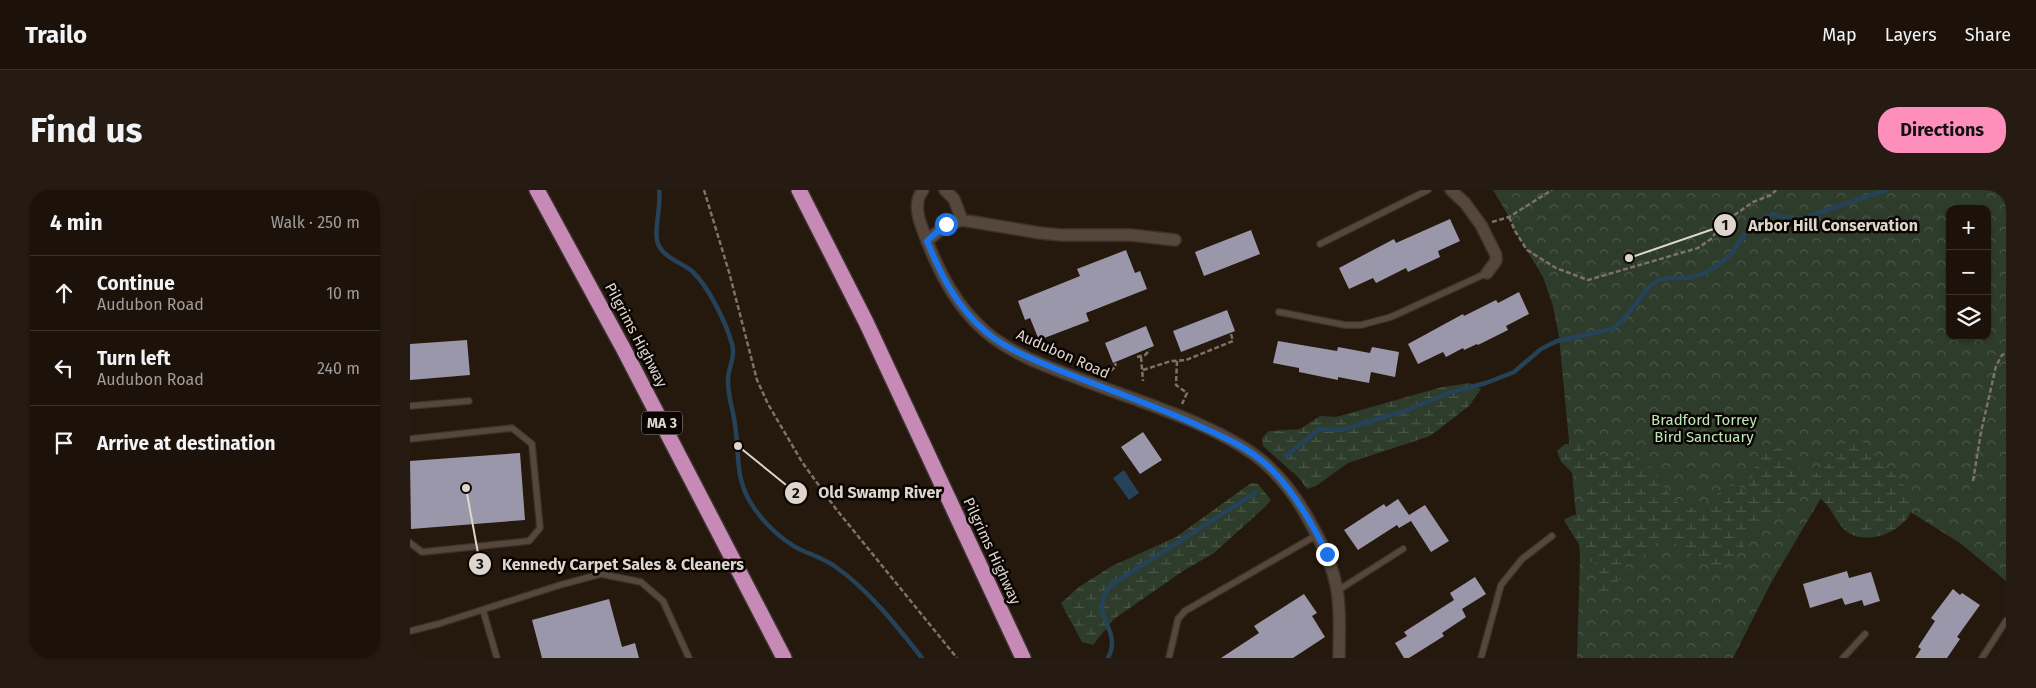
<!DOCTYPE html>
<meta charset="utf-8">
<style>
:root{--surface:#1c1209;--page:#251b12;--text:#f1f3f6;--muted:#a09e9c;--line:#3a322a;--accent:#fe8ebc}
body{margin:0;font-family:"Fira Sans",sans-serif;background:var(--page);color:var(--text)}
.controls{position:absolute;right:15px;top:15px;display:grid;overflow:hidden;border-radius:10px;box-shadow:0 1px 4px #0004}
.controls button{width:45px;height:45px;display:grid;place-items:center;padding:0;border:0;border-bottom:1px solid var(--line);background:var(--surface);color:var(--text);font:25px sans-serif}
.stop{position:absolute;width:15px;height:15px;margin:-11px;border:4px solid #1a73e8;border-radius:50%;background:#fff}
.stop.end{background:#1a73e8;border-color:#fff;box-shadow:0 1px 5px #0008}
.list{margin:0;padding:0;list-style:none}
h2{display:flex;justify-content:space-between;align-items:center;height:65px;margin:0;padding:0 20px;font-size:21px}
h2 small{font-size:16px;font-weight:400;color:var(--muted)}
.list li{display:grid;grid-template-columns:32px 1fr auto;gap:15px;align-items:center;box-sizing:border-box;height:75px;padding:0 20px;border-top:1px solid var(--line)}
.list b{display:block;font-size:19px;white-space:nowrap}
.list p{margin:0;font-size:16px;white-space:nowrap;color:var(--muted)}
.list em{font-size:16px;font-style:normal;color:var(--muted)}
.icon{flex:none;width:28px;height:28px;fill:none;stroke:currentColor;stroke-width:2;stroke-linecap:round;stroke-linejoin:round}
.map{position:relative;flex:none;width:1596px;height:468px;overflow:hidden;border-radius:20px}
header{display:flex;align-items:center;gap:30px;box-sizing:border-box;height:70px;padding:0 25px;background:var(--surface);border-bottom:1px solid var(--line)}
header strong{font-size:24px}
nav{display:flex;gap:28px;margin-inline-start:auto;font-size:18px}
.intro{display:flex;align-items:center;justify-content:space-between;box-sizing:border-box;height:120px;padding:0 30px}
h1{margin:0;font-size:35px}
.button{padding:12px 22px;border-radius:20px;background:var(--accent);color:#111;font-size:18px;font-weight:700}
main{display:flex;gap:30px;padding:0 30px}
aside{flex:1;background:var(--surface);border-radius:20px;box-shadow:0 1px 4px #0004}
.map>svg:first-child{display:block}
.forest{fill:url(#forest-crowns);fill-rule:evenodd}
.wetland{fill:url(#wetland-marsh)}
.water{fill:#264258}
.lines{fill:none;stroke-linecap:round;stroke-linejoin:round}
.stream{stroke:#264258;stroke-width:4.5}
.building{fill:#9b97ab}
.service-casing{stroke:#3b322d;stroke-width:8}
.minor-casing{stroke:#3b322d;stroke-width:14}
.motorway-casing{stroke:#3b322d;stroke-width:18}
.path{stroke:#7d7268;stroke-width:2.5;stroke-dasharray:5 2.5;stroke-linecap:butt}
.service{stroke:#554739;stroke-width:5.5}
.minor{stroke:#554739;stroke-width:11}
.motorway{stroke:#c78ab7;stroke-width:15}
.route{stroke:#1a73e8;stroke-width:6}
.labels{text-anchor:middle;stroke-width:5;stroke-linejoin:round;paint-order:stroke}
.shield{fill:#0a0502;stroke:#9e9790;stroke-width:1}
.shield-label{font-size:14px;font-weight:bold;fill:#ded6cd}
.street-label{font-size:15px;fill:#ded6cd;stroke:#0a0502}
.park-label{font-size:15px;fill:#bde9b8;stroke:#0a0502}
.leader{fill:none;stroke:#ded6cd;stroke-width:2}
.callout-dot{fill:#ded6cd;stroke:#0a0502;stroke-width:2}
.mark-label{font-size:15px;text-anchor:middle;font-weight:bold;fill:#111}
.callout-label{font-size:16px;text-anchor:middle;font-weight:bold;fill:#ded6cd;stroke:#0a0502;stroke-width:5;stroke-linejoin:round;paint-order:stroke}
</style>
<header>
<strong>Trailo</strong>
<nav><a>Map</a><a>Layers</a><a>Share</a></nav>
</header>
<div class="intro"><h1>Find us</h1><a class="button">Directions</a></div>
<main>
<aside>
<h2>4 min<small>Walk · 250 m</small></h2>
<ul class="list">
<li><svg class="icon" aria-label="ahead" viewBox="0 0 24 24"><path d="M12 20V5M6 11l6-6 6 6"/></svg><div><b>Continue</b><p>Audubon Road</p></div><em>10 m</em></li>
<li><svg class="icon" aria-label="left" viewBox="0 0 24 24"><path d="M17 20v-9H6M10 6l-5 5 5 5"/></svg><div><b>Turn left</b><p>Audubon Road</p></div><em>240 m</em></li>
<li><svg class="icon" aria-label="arrive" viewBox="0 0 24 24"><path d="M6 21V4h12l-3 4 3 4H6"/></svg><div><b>Arrive at destination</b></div></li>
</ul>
</aside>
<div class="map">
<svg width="1596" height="468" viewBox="0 0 1596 468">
<defs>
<pattern id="forest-crowns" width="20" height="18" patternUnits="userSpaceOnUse" patternTransform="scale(1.25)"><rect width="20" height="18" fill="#2d3c2b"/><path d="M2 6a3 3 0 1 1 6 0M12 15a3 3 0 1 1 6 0" fill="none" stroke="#4b5749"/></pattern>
<pattern id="wetland-marsh" width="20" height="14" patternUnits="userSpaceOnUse" patternTransform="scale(1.25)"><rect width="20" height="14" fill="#2d3c2b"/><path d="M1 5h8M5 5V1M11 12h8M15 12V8" fill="none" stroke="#4b5749"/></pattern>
</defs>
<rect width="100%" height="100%" fill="#25180c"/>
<path class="forest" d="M1083,0h513v391l-46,-38 -53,-33 -63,-51 -73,124 -38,75h-156l3,-102 -21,-219 -6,-31 -10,-29 -28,-46 -6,-14zM1540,19h37v127h-37z"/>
<path class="wetland" d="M1060,193l11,6 -12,17 -39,30 -82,27 -32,23 -9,3 -8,-11 -36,-32 -1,-8 7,-7 31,-2 20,-13 16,1 106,-30z
M1444,247c13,6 16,14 25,23 21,19 53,46 16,69 -11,7 -22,10 -36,8 -22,-4 -24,-29 -40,-39 -4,-2 -11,-3 -15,-4l-8,5 -16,16 -27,16 -10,17 -12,14 -16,6 -21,-11 -14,-12 -13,-4 -14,3 -10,11 -15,7 -19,36 -9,1 -6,-8 5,-11v-13l-11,-8 -24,-39c9,-7 19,-5 28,-11l-10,-27 -21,-20 -4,-11 8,-7h13l26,13 30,-1 15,8 13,21 14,16 8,7h15l30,-23 5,-1 11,5 6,-8 8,-27 10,-10c3,1 9,2 11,4 16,11 16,25 39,25l11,-11 7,-13z
M841,293l7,1 13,16 -6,7 -51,46 -31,18 -69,48 -21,26 -11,-3 -21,-39 18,-16 33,-21 64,-29z"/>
<path class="water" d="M714,280l15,23 -10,7 -16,-22z"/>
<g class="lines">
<path class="stream" d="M249,0c3,16 -7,44 0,56 6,12 23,17 33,25 16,15 34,51 40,73 4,13 -4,23 -4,36 0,19 5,28 7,45 5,32 -1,54 19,83 11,16 28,32 45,41 11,5 23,9 34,16 34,23 64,61 89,93
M876,266l33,-27 23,1 68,-21 41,-17 35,-9 28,-11 27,-23 16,-8 55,-12 10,-8 26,-33 10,-8 13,-2h16l16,-4 17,-10 13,-12 16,-24 10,-8 7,-1 6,-5 25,6 90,-30
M698,468c16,-31 -23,-41 3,-73l144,-92"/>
</g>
<path class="building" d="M1040,29l10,22 -22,10 2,6 -32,15 -2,-4 -30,15 -3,-5 -24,11 -10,-21 55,-29 2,4z
M841,40l9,24 -56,22 -9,-24z
M716,60l9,23 5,-2 7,18 -61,24 3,8 -50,19 -9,-22 -5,2 -7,-19 62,-25 -3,-7z
M1109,102l10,22 -23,12 2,4 -30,15 -1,-1 -13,6 -1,-2 -17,9 -3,-5 -25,12 -10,-20 55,-30 1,2 32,-16 2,3z
M817,120l8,21 -54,21 -8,-21z
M736,136l8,20 -41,17 -8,-20z
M57,150l3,35 -60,5v-36z
M868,151l59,10 1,-4 32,6 2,-6 27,5 -4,25 -24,-5 -2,11 -31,-6v3l-39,-8v-4l-26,-5z
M733,242l19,28 -22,14 -19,-27z
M110,263l5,67 -114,9 -1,-68z
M988,309l11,16 16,-10 24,36 -18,11 -20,-31 -12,7 -2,-3 -39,25 -14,-20 40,-26 2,3z
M1437,381l2,7 22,-6 9,29 -16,5 -2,-6 -17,5 -3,-7 -32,10 -7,-24z
M1065,387l11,17 -24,15 4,8 -24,16 2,3 -35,22h-5l-9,-15 12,-7 -3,-4 50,-32 -4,-7z
M1543,399l7,6 2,-2 18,12 -23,32 3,2 -13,19h-32l6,-9 -3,-2 17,-26 -4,-3z
M894,404l13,19 -5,3 13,21 -32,21h-72l38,-25 -5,-7z
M199,409l13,48 13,-4 4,15h-97l-10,-38z"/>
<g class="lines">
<g class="service-casing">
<path id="service" d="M910,54l108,-54
M869,122l66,13h16l30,-8 96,-44
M0,216l59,-5
M0,249l102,-11 20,16 8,84 -11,13 -107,11 -12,-9
M927,401l66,-42
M73,420l14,48
M0,441l28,-7 122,-39 41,-11 40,8 22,19 26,57
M759,468l9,-39 7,-8 132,-76
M1071,468l20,-73 21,-26 30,-23
M1433,468l22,-24
M1572,468l24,-37"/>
</g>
<g class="minor-casing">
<path id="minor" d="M513,0c-12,15 -2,35 4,51
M535,0l9,9 8,21
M1041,0l14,13 16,22 15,30v6l-9,12
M765,50l-44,-5h-70l-21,-2 -78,-13 -16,5 -19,16c14,35 30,66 59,91 28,24 68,37 102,50 52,20 140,46 180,84 17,16 32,37 43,58 12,21 22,42 26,66 4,22 2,46 2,68"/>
</g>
<g class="motorway-casing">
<path id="motorway" d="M127,0l86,158 161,310
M389,0l67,132 157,336"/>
</g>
<path class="path" d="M294,0l25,82 28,108 11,24 34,58 34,47 121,149
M1099,27l6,14 12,19 29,18 32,12 110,-32 13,-9 12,-16 30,-21 18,-7 5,-5
M1082,32l17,-5 43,-27
M727,167l8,-2 5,-5
M731,167l2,24
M767,171l-1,24 11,8 -5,11
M733,180l28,-9 15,-1 47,-19 -2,-7
M695,186l11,-10 -1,-3
M1563,291l8,-49 15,-66 6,-11 4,-2"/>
<use href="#service" class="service"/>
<use href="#minor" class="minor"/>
<use href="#motorway" class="motorway"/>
</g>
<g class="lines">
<path class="route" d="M536,34l-19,17c14,35 30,66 59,91 20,17 46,27 70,37 47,19 95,35 141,56 25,11 52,23 72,42 25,24 43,56 58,87"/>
</g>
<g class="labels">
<rect class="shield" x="232" y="221.5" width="40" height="23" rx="4"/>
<g class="shield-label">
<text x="252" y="238">MA 3</text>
</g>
<g class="street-label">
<text transform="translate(226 145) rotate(62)" y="5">Pilgrims Highway</text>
<text transform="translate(653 164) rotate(24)" y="5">Audubon Road</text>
<text transform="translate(582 361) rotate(65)" y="5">Pilgrims Highway</text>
</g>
<g class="park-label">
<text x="1294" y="235">Bradford Torrey<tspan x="1294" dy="17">Bird Sanctuary</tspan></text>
</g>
</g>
<path class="leader" d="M1219 68L1315 35M328 256L386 303M56 298L70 374"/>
<g class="callout-dot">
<circle cx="1219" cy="68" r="5"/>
<circle cx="328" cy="256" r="5"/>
<circle cx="56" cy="298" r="5"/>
<circle cx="1315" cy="35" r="12"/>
<circle cx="386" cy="303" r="12"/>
<circle cx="70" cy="374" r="12"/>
</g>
<g class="mark-label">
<text x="1315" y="40">1</text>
<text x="386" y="308">2</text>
<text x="70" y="379">3</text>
</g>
<g class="callout-label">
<text x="1423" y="41">Arbor Hill Conservation</text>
<text x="470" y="308">Old Swamp River</text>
<text x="213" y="380">Kennedy Carpet Sales &amp; Cleaners</text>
</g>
</svg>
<div class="controls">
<button>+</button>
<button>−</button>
<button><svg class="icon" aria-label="layers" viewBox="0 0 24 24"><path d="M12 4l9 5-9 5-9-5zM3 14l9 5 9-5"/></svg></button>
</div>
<div class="stop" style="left:536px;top:34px"></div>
<div class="stop end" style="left:917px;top:364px"></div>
</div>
</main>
